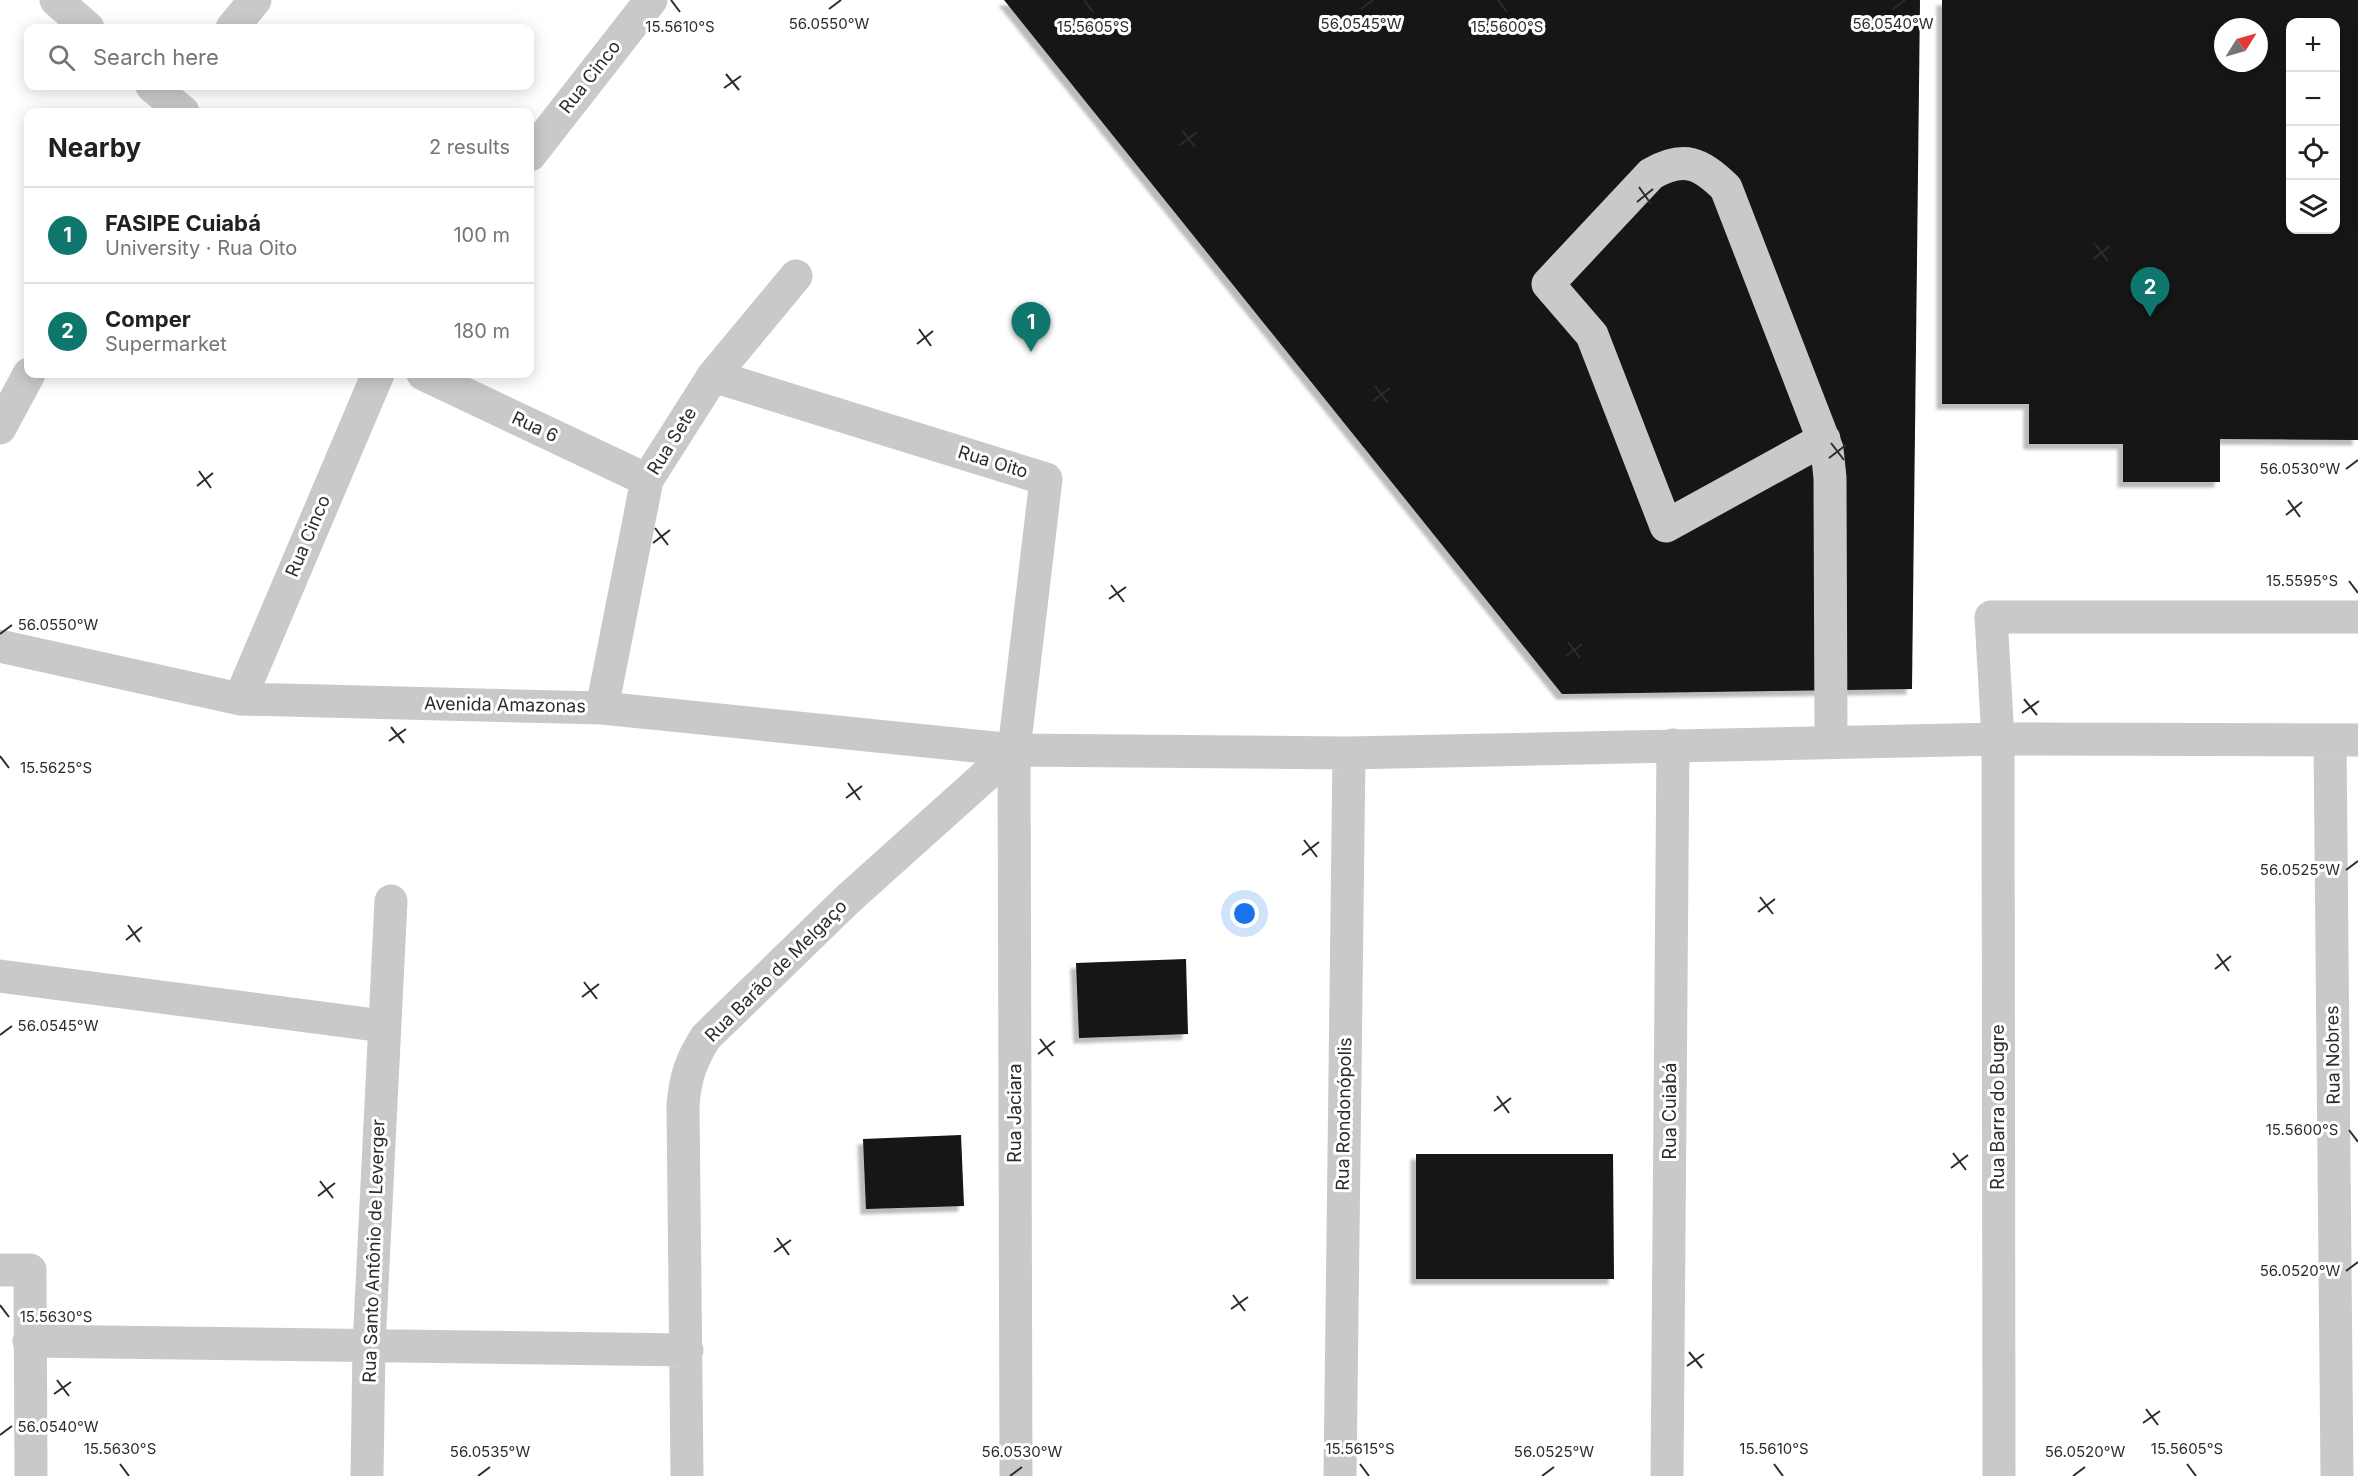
<!DOCTYPE html>
<meta charset="utf-8">
<style>
:root{--surface:#fff;--page:#f2f2f2;--text:#202124;--muted:#757577;--line:#e0e0e0;--accent:#0f766e}
body{margin:0;font-family:Inter,sans-serif;background:var(--page);color:var(--text)}
.controls{position:absolute;right:18px;top:18px;display:grid;overflow:hidden;border-radius:12px;box-shadow:0 3px 15px #0003}
.controls button{width:54px;height:54px;display:grid;place-items:center;padding:0;border:0;border-bottom:2px solid var(--line);background:var(--surface);color:var(--text);font:30px sans-serif}
.compass{position:absolute;left:2214px;top:18px;width:54px;height:54px;border-radius:50%;background:var(--surface);box-shadow:0 3px 15px #0003;rotate:53deg}
.you{position:absolute;left:1245px;top:914px;width:21px;height:21px;margin:-15px;border:4px solid #fff;border-radius:50%;background:#1a73e8;box-shadow:0 0 0 9px #1a73e833}
.badge{display:grid;place-items:center;width:39px;height:39px;border-radius:50%;background:var(--accent);color:#fff;font-size:20px;font-weight:700}
.pin{position:absolute;translate:-50% -50px;filter:drop-shadow(0 2px 3px #0008)}
.pin::after{content:'';position:absolute;top:32px;width:21px;height:18px;background:inherit;clip-path:polygon(0 0,100% 0,50% 100%)}
.list{margin:0;padding:0;list-style:none}
h2{display:flex;justify-content:space-between;align-items:center;height:78px;margin:0;padding:0 24px;font-size:26px}
h2 small{font-size:20px;font-weight:400;color:var(--muted)}
.list li{display:grid;grid-template-columns:39px 1fr auto;gap:18px;align-items:center;box-sizing:border-box;height:96px;padding:0 24px;border-top:2px solid var(--line)}
.list b{display:block;font-size:22px;white-space:nowrap}
.list p{margin:0;font-size:20px;white-space:nowrap;color:var(--muted)}
.list em{font-size:20px;font-style:normal;color:var(--muted)}
.icon{flex:none;width:33px;height:33px;fill:none;stroke:currentColor;stroke-width:2;stroke-linecap:round;stroke-linejoin:round}
.map{position:relative;flex:none;width:2358px;height:1476px;overflow:hidden}
.search{position:absolute;background:var(--surface);box-shadow:0 3px 15px #0003;left:24px;top:24px;width:510px;height:66px;display:flex;align-items:center;gap:15px;box-sizing:border-box;padding:0 21px;border-radius:12px;color:var(--muted);font-size:22px}
.panel{position:absolute;background:var(--surface);box-shadow:0 3px 15px #0003;left:24px;top:108px;width:510px;height:270px;border-radius:12px}
.map>svg:first-child{display:block}
.building{fill:#131313;fill-rule:evenodd;filter:url(#shadow)}
.lines{fill:none;stroke-linecap:round;stroke-linejoin:round}
.minor{stroke:#c9c9c9;stroke-width:33}
.ticks{fill:none;stroke:#2c2c2c;stroke-width:2}
.labels{text-anchor:middle;stroke-width:6;stroke-linejoin:round;paint-order:stroke}
.street-label{font-size:18px;fill:#2c2c2c;stroke:#fff}
.ticks-label{font-size:15px;text-anchor:middle;fill:#2c2c2c;stroke:#fff;stroke-width:6;stroke-linejoin:round;paint-order:stroke}
</style>
<div class="map">
<svg width="2358" height="1476" viewBox="0 0 2358 1476">
<defs>
<filter id="shadow"><feDropShadow dx="-5.5" dy="5.5" stdDeviation="1.5" flood-color="#0004"/></filter>
</defs>
<rect width="100%" height="100%" fill="#fff"/>
<path class="building" d="M1004,0h916l-8,689 -350,5z
M1942,0h416v440l-138,-1v43h-97v-38h-94v-40h-87zM2290,22h46v208h-46zM2223,27h36v36h-36z
M1186,959l2,75 -109,4 -3,-75z
M961,1135l3,71 -98,3 -3,-70z
M1416,1154h197l1,125h-198z"/>
<g class="lines">
<path class="minor" d="M56,0l32,28
M232,28l23,-28
M152,86l31,26
M530,155l121,-155
M423,374l224,106
M713,376l333,103 -32,271 2,726
M0,428l29,-54
M1824,439l-158,87 -74,-191 -44,-51 103,-110c33,-19 50,-11 75,14l101,261 3,29 1,264
M0,646l240,53 362,9 412,42 335,3 649,-14 360,1
M240,699l138,-325
M602,708l45,-228 66,-104 83,-100
M2330,741l7,735
M0,976l383,50
M0,1270h30l1,206
M29,1341l658,9
M367,1476l2,-130 22,-445
M687,1476l-4,-370c2,-28 8,-46 23,-69l142,-138 166,-149
M1340,1476l9,-723
M1667,1476l6,-731
M1999,1476l-1,-737 -7,-122h367"/>
</g>
<path class="ticks" d="M671,0l9,12M1084,0l9,12M1498,0l9,12M829,9l12,-9M1361,9l12,-9M1893,9l12,-9M726,74l13,16M724,88l17,-12M1182,130l13,17M1180,145l17,-13M1639,187l12,17M1637,202l16,-13M2095,244l13,17M2093,259l17,-13M919,329l12,17M917,344l16,-13M1375,386l13,17M1373,401l17,-13M1831,443l13,17M1829,458l17,-13M2346,469l12,-9M199,471l12,17M197,486l16,-13M2288,500l12,17M2286,515l16,-13M655,528l13,17M653,543l17,-13M2349,581l9,12M1111,585l13,17M1109,599l17,-12M0,634l12,-9M1568,642l12,16M1566,656l16,-12M2024,699l13,16M2022,713l17,-12M391,727l13,16M389,741l17,-12M0,756l9,12M848,783l12,17M846,798l16,-12M1304,840l13,17M1302,855l17,-13M2346,870l12,-9M1760,897l13,17M1758,912l17,-13M128,925l12,17M126,940l16,-13M2217,954l12,17M2215,969l16,-13M584,982l13,17M582,997l17,-13M0,1035l12,-9M1040,1039l13,17M1038,1054l17,-13M1497,1096l12,17M1494,1111l17,-13M2349,1130l9,12M1953,1153l13,17M1951,1168l17,-13M320,1181l13,17M318,1196l17,-13M777,1238l12,17M774,1252l17,-12M2346,1271l12,-9M1233,1295l12,16M0,1305l9,12M1231,1309l17,-12M1689,1352l13,16M1687,1366l17,-12M57,1380l12,16M54,1394l17,-12M2146,1409l12,16M2143,1423l17,-12M0,1435l12,-9M120,1464l9,12M1360,1464l9,12M1774,1464l9,12M2187,1464l9,12M478,1476l12,-9M1010,1476l12,-9M1542,1476l12,-9M2073,1476l12,-9"/>
<g class="labels">
<g class="street-label">
<text transform="translate(590 77) rotate(-52)" y="6">Rua Cinco</text>
<text transform="translate(535 427) rotate(25)" y="6">Rua 6</text>
<text transform="translate(672 441) rotate(-58)" y="6">Rua Sete</text>
<text transform="translate(993 462) rotate(17)" y="6">Rua Oito</text>
<text transform="translate(308 536) rotate(-67)" y="6">Rua Cinco</text>
<text transform="translate(505 705) rotate(1)" y="6">Avenida Amazonas</text>
<text transform="translate(776 971) rotate(-45)" y="6">Rua Barão de Melgaço</text>
<text transform="translate(2333 1055) rotate(-91)" y="6">Rua Nobres</text>
<text transform="translate(1998 1107) rotate(-90)" y="6">Rua Barra do Bugre</text>
<text transform="translate(1670 1111) rotate(-90)" y="6">Rua Cuiabá</text>
<text transform="translate(1015 1113) rotate(-90)" y="6">Rua Jaciara</text>
<text transform="translate(1344 1114) rotate(-89)" y="6">Rua Rondonópolis</text>
<text transform="translate(374 1251) rotate(-88)" y="6">Rua Santo Antônio de Leverger</text>
</g>
</g>
<g class="ticks-label">
<text x="829" y="29">56.0550°W</text>
<text x="1361" y="29">56.0545°W</text>
<text x="1893" y="29">56.0540°W</text>
<text x="680" y="32">15.5610°S</text>
<text x="1093" y="32">15.5605°S</text>
<text x="1507" y="32">15.5600°S</text>
<text x="2300" y="474">56.0530°W</text>
<text x="2302" y="586">15.5595°S</text>
<text x="58" y="630">56.0550°W</text>
<text x="56" y="773">15.5625°S</text>
<text x="2300" y="875">56.0525°W</text>
<text x="58" y="1031">56.0545°W</text>
<text x="2302" y="1135">15.5600°S</text>
<text x="2300" y="1276">56.0520°W</text>
<text x="56" y="1322">15.5630°S</text>
<text x="58" y="1432">56.0540°W</text>
<text x="120" y="1454">15.5630°S</text>
<text x="1360" y="1454">15.5615°S</text>
<text x="1774" y="1454">15.5610°S</text>
<text x="2187" y="1454">15.5605°S</text>
<text x="490" y="1457">56.0535°W</text>
<text x="1022" y="1457">56.0530°W</text>
<text x="1554" y="1457">56.0525°W</text>
<text x="2085" y="1457">56.0520°W</text>
</g>
</svg>
<div class="controls">
<button>+</button>
<button>−</button>
<button><svg class="icon" aria-label="locate" viewBox="0 0 24 24"><circle cx="12" cy="12" r="6"/><path d="M12 2v4M12 18v4M2 12h4M18 12h4"/></svg></button>
<button><svg class="icon" aria-label="layers" viewBox="0 0 24 24"><path d="M12 4l9 5-9 5-9-5zM3 14l9 5 9-5"/></svg></button>
</div>
<svg class="compass" viewBox="-18 -18 36 36"><path d="M0-13l5 13h-10z" fill="#e53935"/><path d="M0 13l5-13h-10z" fill="#757577"/></svg>
<div class="you"></div>
<div class="pin badge" style="left:1031px;top:352px">1</div>
<div class="pin badge" style="left:2150px;top:317px">2</div>
<div class="search"><svg class="icon" aria-label="search" viewBox="0 0 24 24"><circle cx="10" cy="10" r="6"/><path d="M15 15l6 6"/></svg>Search here</div>
<section class="panel">
<h2>Nearby<small>2 results</small></h2>
<ul class="list">
<li><span class="badge">1</span><div><b>FASIPE Cuiabá</b><p>University · Rua Oito</p></div><em>100 m</em></li>
<li><span class="badge">2</span><div><b>Comper</b><p>Supermarket</p></div><em>180 m</em></li>
</ul>
</section>
</div>
